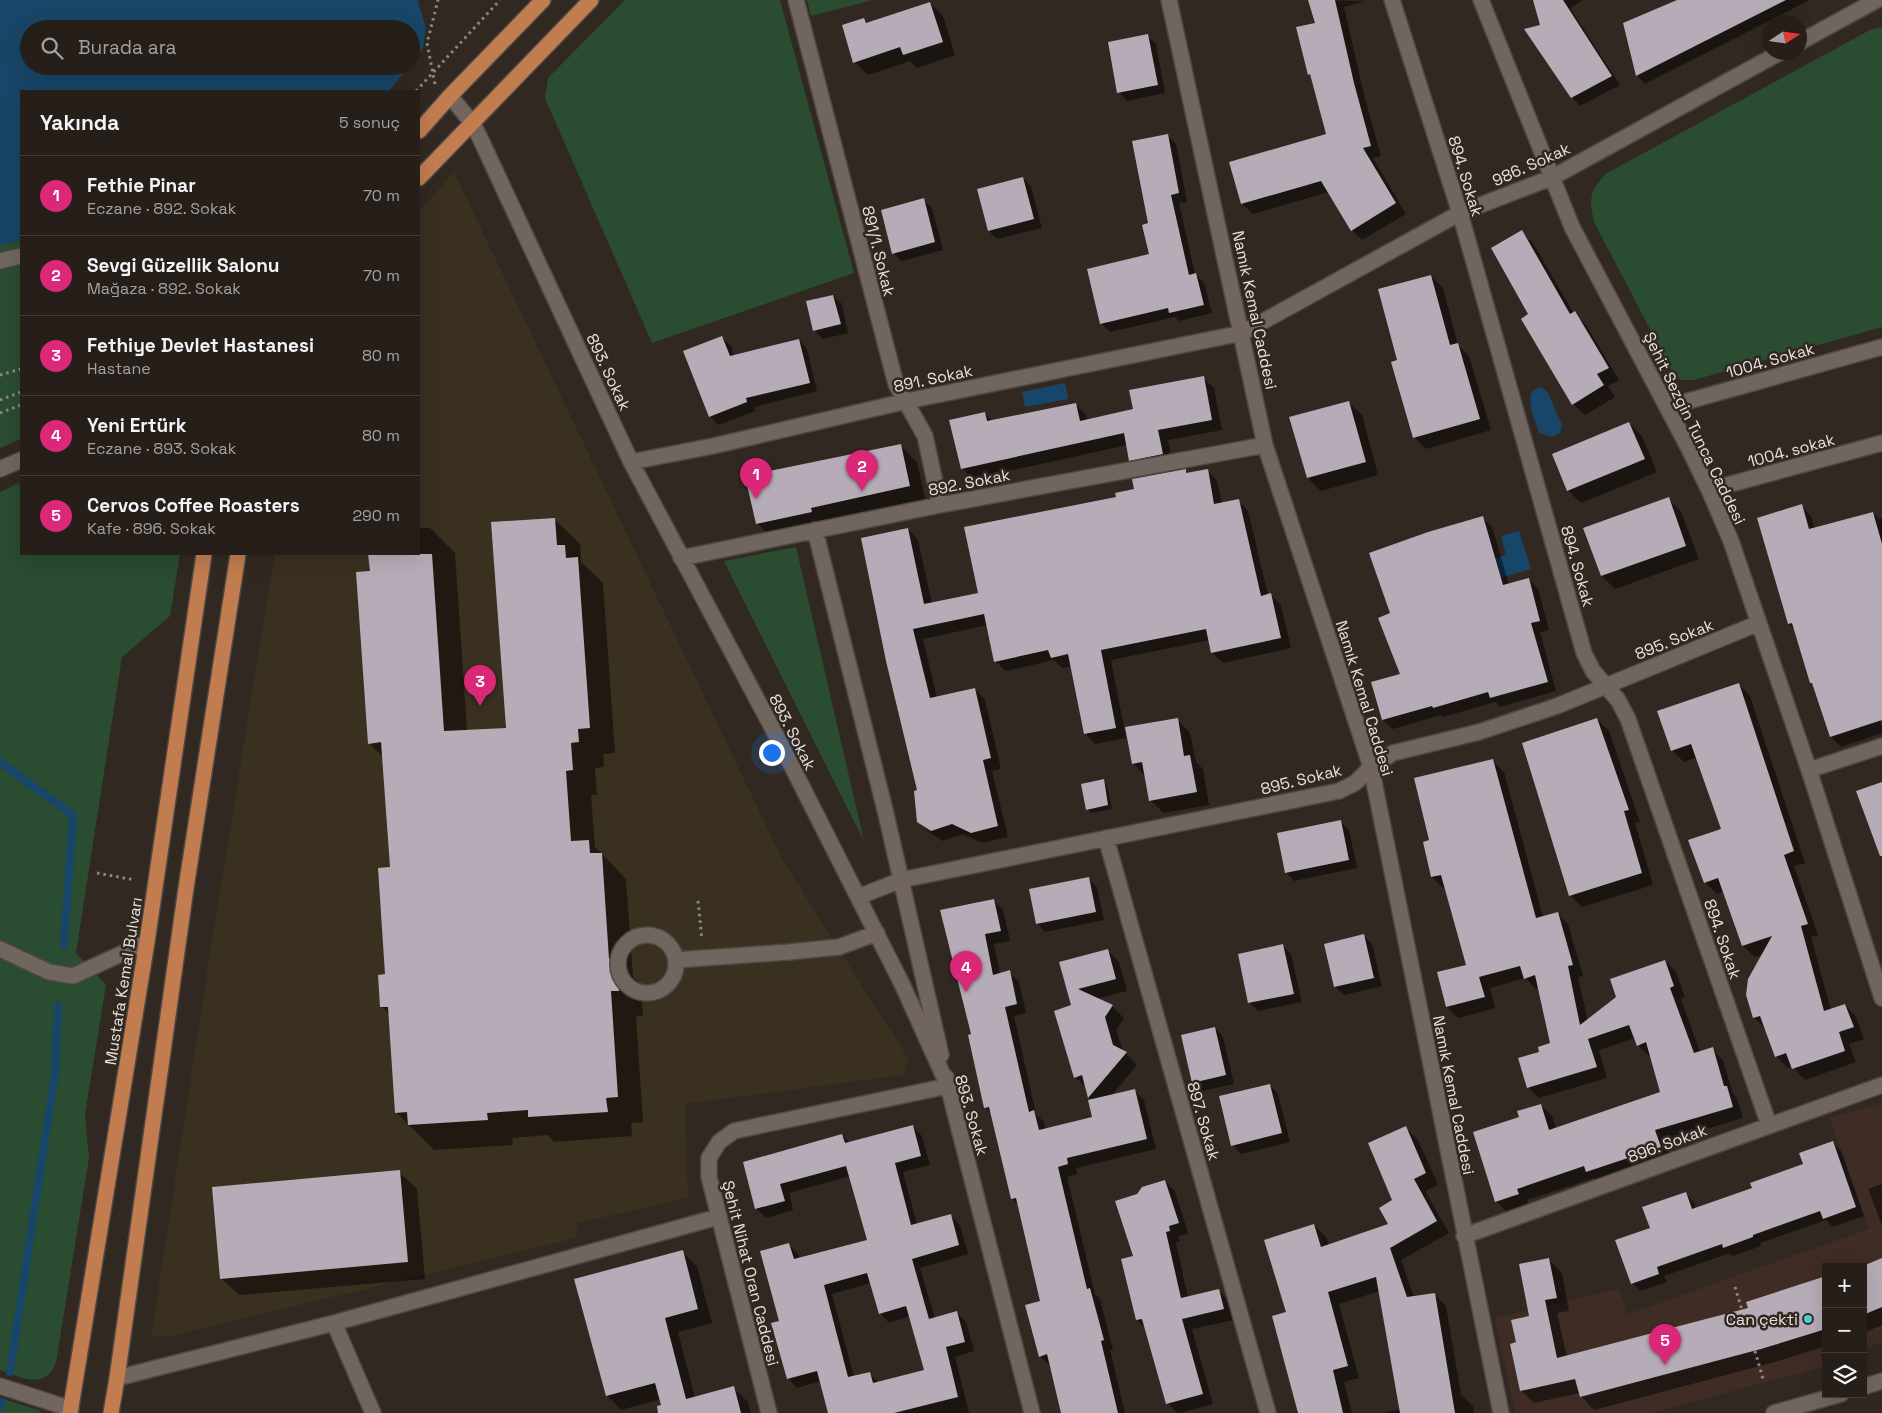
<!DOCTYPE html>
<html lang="tr">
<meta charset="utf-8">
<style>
:root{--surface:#251e19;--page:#2d2722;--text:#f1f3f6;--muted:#a3a2a2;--line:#423c38;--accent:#db2777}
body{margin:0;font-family:"Space Grotesk",sans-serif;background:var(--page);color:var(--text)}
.controls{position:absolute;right:15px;bottom:15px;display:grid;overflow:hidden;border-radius:0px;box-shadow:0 5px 20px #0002}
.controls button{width:45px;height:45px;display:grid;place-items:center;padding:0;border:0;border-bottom:1px solid var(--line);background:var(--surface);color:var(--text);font:25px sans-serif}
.compass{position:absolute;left:1762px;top:15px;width:45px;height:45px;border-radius:50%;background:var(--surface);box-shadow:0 5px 20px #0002;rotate:78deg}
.you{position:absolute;left:771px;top:752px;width:18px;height:18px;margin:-12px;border:4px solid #fff;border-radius:50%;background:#1a73e8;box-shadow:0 0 0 8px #1a73e833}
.badge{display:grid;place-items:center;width:32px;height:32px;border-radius:50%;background:var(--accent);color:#fff;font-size:16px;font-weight:700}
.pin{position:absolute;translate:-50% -41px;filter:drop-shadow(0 1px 2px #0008)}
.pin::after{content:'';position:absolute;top:26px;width:18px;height:15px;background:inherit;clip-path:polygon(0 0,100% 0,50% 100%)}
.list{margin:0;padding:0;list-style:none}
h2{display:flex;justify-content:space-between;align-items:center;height:65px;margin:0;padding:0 20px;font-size:21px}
h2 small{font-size:16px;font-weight:400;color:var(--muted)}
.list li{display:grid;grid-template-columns:32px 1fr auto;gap:15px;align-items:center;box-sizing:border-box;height:80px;padding:0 20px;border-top:1px solid var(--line)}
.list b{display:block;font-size:19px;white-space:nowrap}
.list p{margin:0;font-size:16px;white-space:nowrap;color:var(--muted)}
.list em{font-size:16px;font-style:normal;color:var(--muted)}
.icon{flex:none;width:28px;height:28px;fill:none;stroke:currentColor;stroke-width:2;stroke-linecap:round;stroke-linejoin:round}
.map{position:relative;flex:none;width:1882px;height:1413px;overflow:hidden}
.search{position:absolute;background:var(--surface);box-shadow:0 5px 20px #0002;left:20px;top:20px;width:400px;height:55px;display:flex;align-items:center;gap:12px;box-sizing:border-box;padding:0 18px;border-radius:28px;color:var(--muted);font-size:19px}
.panel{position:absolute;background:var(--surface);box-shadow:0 5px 20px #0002;left:20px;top:90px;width:400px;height:465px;border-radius:0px}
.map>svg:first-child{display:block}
.commercial{fill:#3f2d25}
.medical{fill:#3a3020}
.green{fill:#2a4c30}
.water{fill:#184668}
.shadow{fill:#0007;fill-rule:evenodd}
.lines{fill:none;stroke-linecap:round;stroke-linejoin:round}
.stream{stroke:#184668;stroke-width:8}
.building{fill:#b6acb7;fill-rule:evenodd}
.minor-casing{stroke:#4f4742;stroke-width:18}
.major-casing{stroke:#4f4742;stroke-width:18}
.path{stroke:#8f8882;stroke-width:3;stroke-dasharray:2.5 4;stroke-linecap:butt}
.minor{stroke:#71665f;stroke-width:15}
.major{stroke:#c17d50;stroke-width:15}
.poi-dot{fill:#52ccd0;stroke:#312821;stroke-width:2}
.labels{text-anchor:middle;stroke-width:5;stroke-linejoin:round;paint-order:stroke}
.street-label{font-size:16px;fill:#e8e2dd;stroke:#312821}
.poi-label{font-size:16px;fill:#e8e2dd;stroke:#312821;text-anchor:end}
</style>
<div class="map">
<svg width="1882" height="1413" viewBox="0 0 1882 1413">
<rect width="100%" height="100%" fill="#312821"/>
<path class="commercial" d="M1882,1103v238l-19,9v-83h-37v99l-175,47h-136l-20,-95 124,-29 9,25 241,-85 -39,-111z"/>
<path class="medical" d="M454,172l328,687 127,201 -6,15 -218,29 3,94 -110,25 -2,15 -404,98 -21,1 65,-423 59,-360h144v-342z"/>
<path class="green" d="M625,0h155l74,273 -202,70 -107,-245 3,-20z
M807,0h66l-62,16z
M1882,27v300l-188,53h-14l-8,-9 -78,-149c-5,-23 -5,-31 13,-49l263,-143z
M21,240v199l-21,9v-203z
M21,482v72h159l-10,62 -48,41 -46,296 30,32 -21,129 4,44 -33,205c-12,28 -35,14 -56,7v-878z
M796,547l68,294 -140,-280z
M0,1398l38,12 4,3h-42z"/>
<path class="water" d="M0,0h419l-1,2 8,26 -3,20 -12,15v-34h-382v37h380l-20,25h-368v149l-21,5z
M1065,383l3,16 -43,8 -3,-15z
M1542,387l6,6 14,32 -2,8 -8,4 -13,-4c-3,-10 -15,-37 -5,-43 3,-2 6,-2 8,-3z
M1519,531l12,38 -41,12 -6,-19 22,-7 -5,-19z"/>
<path class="shadow" d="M1309,0l56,1 -21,6 20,88 17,61 -8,2 33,56 -44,26 -10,-10 -23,-38 -76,22 -11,-10 -12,-41 97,-29 -15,-57 -3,-3 7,-51z
M1535,0h48l-13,8 50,77 -40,21 -8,-9 -30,-71z
M1680,0h130l-165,84 -8,-9z
M930,3l13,13 12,39 -38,13 -7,-7 -42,14 -13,-13 9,-43 4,4z
M1147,36l9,8 9,49 -38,8 -8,-9z
M1167,135l9,9 11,58 -8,1 16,71 9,9 8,30 -33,8 -4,-4 -65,15 -9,-9 49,-68v-31z
M1023,178l8,9 11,41 -45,11 -8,-8 -11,-41z
M923,200l9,8 11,42 -41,11 -9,-8z
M1521,232l12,11 41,71 12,11 33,55 -11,6 7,11 -30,18 -12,-11 -43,-89z
M1431,276l12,12 15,57 11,11 22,74 -65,19 -12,-12 -16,-76z
M833,296l9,8 6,29 -25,6 -9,-9z
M722,338l9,8 3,10 65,-16 8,9 10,42 -63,16 1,4 -37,14 -8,-9z
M1203,378l11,10 8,42 -54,10 5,25 -32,6 -11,-11 -3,-15 -154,34 -11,-11 23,-55 8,9 83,-17 10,10 2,6 46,-11z
M1348,402l14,13 16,60 -57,16 -13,-13z
M1629,423l13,13 15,36 -76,31 -13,-13z
M900,445l17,17 9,41 -152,37 -17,-17z
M1207,470l10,11 5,23 16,-4 10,11 20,84h3l10,10 10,43 -68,15 -11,-10 -2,-13 -99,20 15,78 -31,6 -10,-11 -13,-67 -10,2 -8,-8 -48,11 -11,-10 -7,-36 -65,14 14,59 38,-9 10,11 16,69 -9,2 16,66 -26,6 -19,-9 -20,7 -14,-9 -11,-11 -10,-292 10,11 14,64 47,-11 138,-95 68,-27 3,3z
M1668,498l13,14 18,47 -84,30 -13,-13 -17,-48z
M1801,506l10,10 4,13 58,-16 6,6 3,-1v160l-15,5 15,44v6l-41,14 -10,-10 -17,-51 -3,-3 -16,-53 -6,-6z
M1483,518l9,9 17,58 20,-6 9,10 11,41 -9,2 16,59 -56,16 -5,-5 -52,15 -2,-2 -48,14 -10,-9 18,-46 -9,-60z
M554,519l26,25 1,18 22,21 12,170 -12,1 1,13 -9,1 2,27h-6l4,52 31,32 7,98 8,8 2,31h-7l7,106 -12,1 1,13 -78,6 -6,-7 -36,3 1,7 -79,5 -38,-38 -6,-97 -8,-8 5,-32 5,-107 -8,-110 -15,-15 2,-171 -2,-18h50v-26h11l25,25 12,178 40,-2z
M1739,684l11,12 55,167 -11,3 24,69 -7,2 20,73 14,-5 11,12 8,22 -15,5 7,18 -51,18 -13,-14 -4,2 -12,-12 -10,-27 -12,-11 -6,-23 15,-41 -8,3 -12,-11 -19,-55 -7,3 -12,-12 17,-53 -25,-72 -13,5 -12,-12z
M1177,719l13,14 6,29 7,7 6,36 -45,8 -14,-13 -4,-23 -13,-14z
M1597,719l12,12 31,91 -5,1 18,62 -71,22 -12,-12z
M1493,761l11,11 39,145 14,-4 11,11 15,52 -5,1 10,44 77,-60 11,11 9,25 -4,2 19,53 12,-3 11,11 10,34 4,4 6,20 -77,23 5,17 -73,24 -4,-4 -67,22 2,5 -22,7 -11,-11 25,-83 20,-13 11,11 4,13 106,-36 -11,-38 -2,1 -11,-11 -3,-7 -36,12 8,28 -68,20 -11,-11 13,-35 10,-8 -12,-56 -3,1 -11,-11 -35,10 5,20 -37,10 -11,-11 -9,-34 29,-7 -22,-79 -2,1 -11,-11 -1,-36z
M1103,781l4,4 5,24 -21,4 -4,-4z
M1341,822l8,8 8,38 -63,13 -8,-9z
M1088,879l9,8 7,33 -59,12 -8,-9z
M993,900l10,10 7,31 -16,3 6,30 9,-2 10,10 7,31 -12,3 22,98 8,8 2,8 48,-12 -2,-18 -3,-2 -2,-10 -12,-11 -3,-71 -11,-43 46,-13 12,12 8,29 -31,8 16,7 12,12 -8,12 7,21 14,14 -26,31 23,-6 10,10 12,49 -80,19 1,6 -10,3 28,117 5,5 13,51h-3l15,63h-63l-12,-47 -10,-10 2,-54 -23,-96 -7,-8 -20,-84 -6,-6 -17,-72 3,-1 -30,-124z
M1363,935l9,9 10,42 -38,9 -9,-8 -10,-42z
M1283,946l8,8 11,48 -44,9 -8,-8z
M1215,1028l8,9 11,47 -32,7 -9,-8z
M1270,1085l8,9 12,48 -49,12 -8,-9z
M913,1127l9,9 8,29 -27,7 14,53 33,-10 10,10 8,29 -48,14 15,51 21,-7 10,10 8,29 -19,6 14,56h-139l-9,-32 -24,7 -9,-10 -8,-56 9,-78 9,10 2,5 68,-18 -18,-65 -61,17 4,17 -27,8 -10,-10 -12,-45 98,-28 8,8zM871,1283l9,30 9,10 21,-7 16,55 -47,12 -10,-10 -15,4 -22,-83z
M1406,1128l12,12 20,45 -13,6 24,42 -48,27 13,37 20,-3 12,12 15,89 12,11 1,7h-90l16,-4 -20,-118 -41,13 20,74 -15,4 8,31h-55v-2l2,-1 -12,-97 27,-88 12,12 3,8 61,-21z
M1832,1143l9,8 23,65 -31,11 -7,-7 -66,23 1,3 -28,10 -3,-3 -66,23 3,6 -26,9 -9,-8 19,-55 34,-35 9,9 2,7 57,-21 52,-23z
M399,1172l18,17 8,90 -186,16 -18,-17z
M1165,1181l10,10 13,42 -10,4 2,4 -4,1 12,56 31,-7 10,10 5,19 -42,9 21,75 -33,9h-3l-9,-10 -22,-74 -9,-9 -3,-63 3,-62z
M1882,1184v42l-14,-37z
M682,1252l15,14 15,57 -34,9 17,66 38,-10 15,14 3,11h-87l-3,-14 -40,11 -14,-15z
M1882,1259v66l-19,8v-65z
M1549,1260l13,13 7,38 -12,2 10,44 183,-48 76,-31v68l-51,16 -181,48 -13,-14 -1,-3 -46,10 -13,-13 -3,-47 12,-26z"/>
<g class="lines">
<path class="stream" d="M0,762l73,53 -9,130
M10,1372l45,-299 3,-67
M0,1407l2,-5"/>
</g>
<path class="building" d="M1308,0h27l19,83 17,63 -8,2 33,55 -45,28 -30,-50 -80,23 -12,-42 97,-28 -16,-60 -2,1 -12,-48 19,-4z
M1533,0h30l49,76 -41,22 -47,-69 16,-4z
M1677,0h109l-150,76 -13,-53z
M930,2l13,40 -40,13 -3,-8 -47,16 -11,-38 22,-7 2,5z
M1148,34l10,51 -41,8 -9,-51z
M1168,134l11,59 -8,2 18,80 7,-2 8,32 -35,8 -1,-5 -68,16 -13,-55 62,-15 -7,-29 6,-2 -16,-82z
M1023,177l11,42 -46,12 -11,-42z
M924,198l11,44 -43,12 -11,-44z
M1522,230l48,84 5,-3 34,57 -12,6 7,11 -32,20 -51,-86 7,-5 -37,-66z
M1431,275l19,70 8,-2 22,76 -67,19 -22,-76 6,-2 -19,-71z
M833,295l8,29 -28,7 -7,-30z
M722,336l8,20 69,-17 11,44 -64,15 1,4 -38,15 -26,-66z
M1204,376l8,44 -54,10 5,24 -34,7 -5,-28 -163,36 -12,-49 36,-8 2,9 89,-18 4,18 53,-12 -4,-19z
M1349,401l17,61 -59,16 -18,-61z
M1629,422l16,37 -78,32 -15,-37z
M901,444l9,42 -99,22 1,4 -56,12 -11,-48z
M1186,469v4l22,-4 6,35 25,-5 22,97 10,-3 10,45 -70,15 -5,-24 -105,21 15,78 -32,6 -16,-80 -17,4 -3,-8 -54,12 -10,-48 -71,15 17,69 45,-10 16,70 -8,2 15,66 -27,7 -19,-9 -21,7 -14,-9 -3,-31 3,-1 -31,-129 -25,-123 47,-10 16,76 54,-11 -14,-66 152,-30 -1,-4 19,-4 -2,-10z
M1669,497l17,49 -85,30 -18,-48z
M1802,504l7,25 64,-17 9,32v176l-52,17 -18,-54h-2l-18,-60 -4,1 -31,-106z
M1483,516l20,69 26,-7 11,43 -9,2 17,59 -58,16 -2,-6 -55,16 -1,-2 -50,14 -11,-38 29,-8 -22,-56 12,-5 -21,-60 59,-21z
M555,518l2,27h8l1,13 12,-1 12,171 -12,1 1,13 -8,1 2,27 -7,1 5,70 18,-1 1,13h12l7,106 7,-1 3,33h-8l7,106 -12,1 2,14 -80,5v-7l-41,3 1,7 -80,5 -1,-13 -12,1 -7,-106h-8l-2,-32 7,-1 -7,-106 12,-1 -9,-125 -13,2 -12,-172 14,-1 -2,-17h64l12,177 62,-3 -15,-206z
M1739,683l55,168 -10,4 24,69 -7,2 23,85 21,-7 9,23 -15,5 6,19 -53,18 -6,-16 -11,4 -15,-41 -7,2 -7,-23 2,-16 24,-43 -30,10 -24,-68 -14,5 -16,-43 33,-11 -30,-85 -20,7 -14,-40z
M1178,718l6,38 6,-1 7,37 -48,9 -7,-39 -10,2 -7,-37z
M1597,718l32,92 -5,1 18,62 -73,23 -47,-153z
M1493,759l43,159 22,-6 15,53 -5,1 12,59 36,-28 -6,-18 55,-19 9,26 -4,2 24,65 19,-6 11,39h3l6,21 -78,23 6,17 -75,25 -2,-6 -67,23 2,5 -24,8 -22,-70 46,-15 -2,-6 24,-7 8,26 111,-38 -14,-50 -9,4 -8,-21 -41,14 9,28 -70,21 -9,-30 21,-6 -1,-5 12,-4 -15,-68 -11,4 -4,-13 -41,11 6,20 -39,10 -9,-35 29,-7 -25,-90 -10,2 -8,-35 6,-2 -15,-62z
M1104,779l4,26 -22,5 -5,-26z
M1882,782v74h-2l-24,-65z
M1341,820l8,40 -64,13 -8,-40z
M1089,877l7,35 -60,12 -7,-35z
M994,899l7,32 -16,3 8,41 17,-5 7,34 -12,3 24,105 5,-2 5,20 53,-13 -4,-17 47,-11 12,50 -80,19 1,6 -10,3 29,122 3,-1 14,52 -3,1 17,72h-57l-14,-59 -8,3 -14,-52 15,-4 -24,-103 -5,1 -22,-92 -5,1 -16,-73 3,-1 -31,-124z
M1364,934l10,44 -40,9 -10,-43z
M1283,944l11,50 -46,9 -10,-49z
M1108,949l8,30 -38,10 35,16 -8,12 8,28 14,7 -39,46 -6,-23 -8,3 -20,-67 17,-6 -12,-43z
M1215,1027l11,48 -34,8 -11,-48z
M1270,1084l12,49 -51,13 -12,-50z
M913,1125l8,31 -26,7 16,62 40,-11 8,31 -47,14 17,60 28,-8 8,31 -19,5 12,50 -64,16h-66l-11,-42 -30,8 -16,-56 8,-2 -19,-70 29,-8 5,16 73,-19 -21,-74 -66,18 5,17 -30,8 -12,-47 99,-28 3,9zM867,1273l12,41 27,-8 18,64 -51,13 -3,-11 -22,5 -24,-92z
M1406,1126l20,47 -12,6 23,42 -47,27 17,49 28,-4 20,120h-55l-24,-136 -48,15 20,74 -15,4 10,43h-45l-26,-97 14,-4 -22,-72 50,-16 7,23 67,-23 -9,-16 13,-8 -24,-57z
M1833,1141l23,66 -33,12 -3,-8 -67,24v2l-30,11 -1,-4 -65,23 2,7 -28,10 -16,-44 35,-12 -8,-21 44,-15 6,17 60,-21 -2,-5 53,-19 -4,-11z
M400,1170l8,92 -188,17 -8,-92z
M1165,1180l14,43 -10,3 1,5 -4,1 15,66 38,-9 5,20 -42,10 21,75 -37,10 -24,-85 -6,1 -15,-61 12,-3 -18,-55 22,-7 5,-7z
M683,1250l15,59 -33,9 21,81 48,-13 7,27h-83l-1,-7 4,-1 -6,-22 -49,13 -32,-117z
M1549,1258l8,40 -12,2 12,58 191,-50 -2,-6 80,-26v53l-65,20 -181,48 -5,-18 -55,12 -10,-47 6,-2 -5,-22 18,-4 -10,-52z
M1882,1258v49l-19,8v-49z"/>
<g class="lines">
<g class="minor-casing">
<path id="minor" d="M796,0l96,369 4,15 29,52 15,69
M1169,0l96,445 106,322 130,646
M1392,0l68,213 124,440 9,18 25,29 10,19 141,406
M1481,0l91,227 116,220 21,43 22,51 78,229 73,228
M1800,42l77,-42
M450,96l23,28 7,14 151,324 145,273 126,249 46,102 84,327
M0,261l21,-5
M1667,407l215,-60
M631,462l82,-16 194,-45 335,-68 218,-120 93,-36 228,-125
M0,469l21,-9
M1709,490l173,-47
M815,530l71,284 55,241
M681,558l259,-53 325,-60
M1809,770l73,-24
M1106,838l162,575
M858,897l43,-17 438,-89 16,-8 16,-16 22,-14 86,-21 78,-26 202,-83
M618 964a29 29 0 1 1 58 0a29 29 0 1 1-58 0Z
M0,949l49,23 24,4 74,-34
M676,960l113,-8 50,-5 38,-14
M1464,1236l418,-151
M334,1323l39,90
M117,1378l217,-55 384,-106
M0,1386l71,23
M1863,1387l19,-6
M769,1413l-60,-236v-19l10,-16 15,-11 214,-45 -2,-9
M1774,1413l67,-19"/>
</g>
<g class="major-casing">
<path id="major" d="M419,131l31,-35 93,-96
M419,178l172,-178
M70,1413l77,-471 57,-388
M111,1413l6,-35 69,-490 52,-334"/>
</g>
<path class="path" d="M435,84l-8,-41 11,-43
M416,91l84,-91
M0,375l21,-6
M0,400l21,-8
M0,413l21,-8
M97,873l38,7
M698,901l4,39
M1735,1287l7,23
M1755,1351l8,28"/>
<use href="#minor" class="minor"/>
<use href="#major" class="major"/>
</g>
<circle class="poi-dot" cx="1808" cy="1319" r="5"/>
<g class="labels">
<g class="street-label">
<text transform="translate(1531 164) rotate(-24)" y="6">986. Sokak</text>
<text transform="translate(1466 176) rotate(73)" y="6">894. Sokak</text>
<text transform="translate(879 251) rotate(76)" y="6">891/1. Sokak</text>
<text transform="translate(1255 310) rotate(78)" y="6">Namık Kemal Caddesi</text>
<text transform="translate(1770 360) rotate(-16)" y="6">1004. Sokak</text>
<text transform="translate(609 372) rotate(65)" y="6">893. Sokak</text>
<text transform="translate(933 378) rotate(-12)" y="6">891. Sokak</text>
<text transform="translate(1695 428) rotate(64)" y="6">Şehit Sezgin Tunca Caddesi</text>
<text transform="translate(1791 450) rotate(-15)" y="6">1004. sokak</text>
<text transform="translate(969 482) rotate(-11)" y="6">892. Sokak</text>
<text transform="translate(1578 566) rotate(74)" y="6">894. Sokak</text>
<text transform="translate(1674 639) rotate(-22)" y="6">895. Sokak</text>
<text transform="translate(1365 698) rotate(73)" y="6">Namık Kemal Caddesi</text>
<text transform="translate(793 732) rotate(63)" y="6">893. Sokak</text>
<text transform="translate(1301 779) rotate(-14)" y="6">895. Sokak</text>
<text transform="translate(1723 939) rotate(71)" y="6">894. Sokak</text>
<text transform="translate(123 981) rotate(-81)" y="6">Mustafa Kemal Bulvarı</text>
<text transform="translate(1454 1095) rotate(79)" y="6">Namık Kemal Caddesi</text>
<text transform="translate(972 1115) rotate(74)" y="6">893. Sokak</text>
<text transform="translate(1204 1121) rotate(74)" y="6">897. Sokak</text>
<text transform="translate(1667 1143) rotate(-20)" y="6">896. Sokak</text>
<text transform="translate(751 1273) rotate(76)" y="6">Şehit Nihat Oran Caddesi</text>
</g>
<g class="poi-label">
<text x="1798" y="1325">Can çekti</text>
</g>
</g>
</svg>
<div class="controls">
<button>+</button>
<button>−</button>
<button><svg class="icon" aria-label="layers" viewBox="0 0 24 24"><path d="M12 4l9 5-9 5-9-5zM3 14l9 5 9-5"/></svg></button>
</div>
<svg class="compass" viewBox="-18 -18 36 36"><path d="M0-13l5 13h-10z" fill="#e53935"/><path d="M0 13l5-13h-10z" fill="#a3a2a2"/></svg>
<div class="you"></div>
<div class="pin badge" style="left:756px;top:499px">1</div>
<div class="pin badge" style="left:862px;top:491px">2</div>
<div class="pin badge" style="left:480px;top:706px">3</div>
<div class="pin badge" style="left:966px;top:992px">4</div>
<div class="pin badge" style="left:1665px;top:1365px">5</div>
<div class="search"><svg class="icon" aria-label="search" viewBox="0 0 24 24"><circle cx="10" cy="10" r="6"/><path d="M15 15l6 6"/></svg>Burada ara</div>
<section class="panel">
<h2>Yakında<small>5 sonuç</small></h2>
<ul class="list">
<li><span class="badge">1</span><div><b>Fethie Pinar</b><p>Eczane · 892. Sokak</p></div><em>70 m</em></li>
<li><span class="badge">2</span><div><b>Sevgi Güzellik Salonu</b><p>Mağaza · 892. Sokak</p></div><em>70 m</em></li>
<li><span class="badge">3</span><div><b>Fethiye Devlet Hastanesi</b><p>Hastane</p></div><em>80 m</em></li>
<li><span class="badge">4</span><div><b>Yeni Ertürk</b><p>Eczane · 893. Sokak</p></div><em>80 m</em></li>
<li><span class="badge">5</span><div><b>Cervos Coffee Roasters</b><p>Kafe · 896. Sokak</p></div><em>290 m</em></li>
</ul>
</section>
</div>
